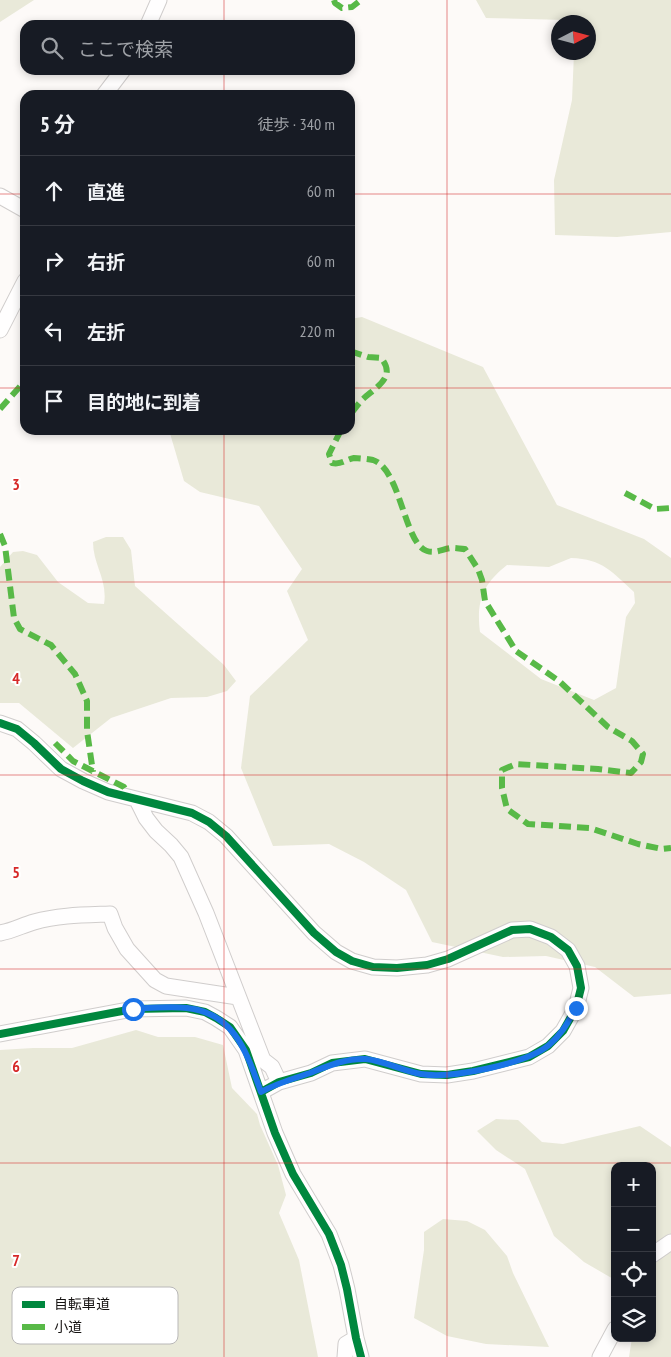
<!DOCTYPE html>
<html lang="ja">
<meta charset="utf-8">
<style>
:root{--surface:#171b24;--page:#20242c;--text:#f1f3f6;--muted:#9ea1a6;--line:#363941}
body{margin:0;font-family:"PT Sans Narrow","Noto Sans JP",sans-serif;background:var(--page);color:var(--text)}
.controls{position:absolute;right:15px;bottom:15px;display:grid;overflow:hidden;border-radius:10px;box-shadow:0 2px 8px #0003}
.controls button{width:45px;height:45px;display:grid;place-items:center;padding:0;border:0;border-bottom:1px solid var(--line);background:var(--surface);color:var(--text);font:25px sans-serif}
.compass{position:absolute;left:551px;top:15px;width:45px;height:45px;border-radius:50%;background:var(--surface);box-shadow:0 2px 8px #0003;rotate:84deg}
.stop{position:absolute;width:15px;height:15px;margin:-11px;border:4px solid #1a73e8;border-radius:50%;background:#fff}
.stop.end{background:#1a73e8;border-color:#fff;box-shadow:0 1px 5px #0008}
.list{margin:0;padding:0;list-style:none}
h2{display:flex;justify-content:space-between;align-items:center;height:65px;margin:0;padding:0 20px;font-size:21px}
h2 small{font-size:16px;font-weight:400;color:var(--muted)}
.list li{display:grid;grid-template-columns:32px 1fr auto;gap:15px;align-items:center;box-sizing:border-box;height:70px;padding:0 20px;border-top:1px solid var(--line)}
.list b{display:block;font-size:19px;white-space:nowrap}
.list em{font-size:16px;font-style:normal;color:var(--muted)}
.icon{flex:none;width:28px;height:28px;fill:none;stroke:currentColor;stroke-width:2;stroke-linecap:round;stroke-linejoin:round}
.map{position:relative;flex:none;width:671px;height:1357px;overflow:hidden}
.search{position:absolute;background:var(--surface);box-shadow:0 2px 8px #0003;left:20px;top:20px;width:335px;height:55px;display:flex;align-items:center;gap:12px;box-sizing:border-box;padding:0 18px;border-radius:15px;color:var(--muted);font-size:19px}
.panel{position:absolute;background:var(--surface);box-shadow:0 2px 8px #0003;left:20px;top:90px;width:335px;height:345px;border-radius:15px}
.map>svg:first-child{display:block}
.green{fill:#e9e9d9;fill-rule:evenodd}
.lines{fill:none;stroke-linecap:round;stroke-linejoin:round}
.minor-casing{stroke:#d0cdcc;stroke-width:17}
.minor{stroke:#fffefe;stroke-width:15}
.quiet{stroke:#58b947;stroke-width:6;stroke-dasharray:12 6;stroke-linecap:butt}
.cycleway-casing{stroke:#fff;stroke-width:11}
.cycleway{stroke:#00873e;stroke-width:8}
.route{stroke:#1a73e8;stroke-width:6}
.grid{fill:none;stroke:#d62828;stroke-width:1;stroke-opacity:0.55}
.key{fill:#fff;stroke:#b9b8b8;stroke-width:1}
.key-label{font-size:14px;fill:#161312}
.grid-label{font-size:16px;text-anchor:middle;font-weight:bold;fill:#d62828;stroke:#fff;stroke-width:4;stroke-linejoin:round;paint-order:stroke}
</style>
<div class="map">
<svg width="671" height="1357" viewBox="0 0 671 1357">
<rect width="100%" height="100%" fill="#fdfaf8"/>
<path class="green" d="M0,0h34l-34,22z
M476,0h195v232l-54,5 -62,-2 -1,-55 18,-80 2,-47 14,-1v-30h-22l-1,-2 -79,-2z
M362,317l121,50 74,138 87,34 27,19v436l-37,3 -39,-30 -49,-11 -43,1 -71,-15 -26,-52 -42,-28 -35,-18 -56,2 -32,-78 9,-72 58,-56 -21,-49 15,-22 -43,-63 -59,-14 -16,-11 -15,-51h181v-111zM571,558c32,1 41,14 63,34l1,11 -9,14 -10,71 -22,12 -53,-21 -61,-47c-4,-31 3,-48 27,-67l42,2z
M106,537h17l8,13 4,36 89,79 12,16 -9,10 -20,6 -36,1 -60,20 -38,30 -54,-45h-19v-136l13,-15 10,-1 14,4 21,27 30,21 16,1c4,-24 -11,-39 -11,-62z
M136,1030l22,7h37l28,8 9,43 25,26 3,11 18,40 8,30 -7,18 20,47 19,97h-318v-307l33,-2h39z
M496,1119l22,1 24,22 21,2 77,-18 31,21v210h-42l3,-19h20v-172h-37v114l-31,-18 -30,-26 -29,-67 -29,-19 -19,-19z
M443,1219l24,2 18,9 22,26 6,17 36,74 -63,-3 -39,-8 -33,-18 10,-68v-18z"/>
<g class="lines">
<g class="minor-casing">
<path id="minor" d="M148,25l11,-25
M104,95l19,-25
M0,196l25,14
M0,330l25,-49
M0,723l17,6 17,14 27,26 22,12 25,11 84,21 17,9 17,14 88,97 22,19 16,9 21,6 24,1 30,-3 21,-6 64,-29 18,-1 21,8 17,13 9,16 4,22 -5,20 -13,23 -15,15 -19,11 -56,14 -26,4 -26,-1 -56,-15 -33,4 -21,10 -32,9 -18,10
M137,800l9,18 10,13 15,14 10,12 25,56 57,147 9,7 7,15
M0,933c12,-2 23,-8 34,-11 25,-7 50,-7 76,-8l5,14 12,21 28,31 11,6 72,11
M0,1034l133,-25 53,-1 19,4 11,6 14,9 16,23 29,83 18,41 36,60 12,31 6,24 9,49 5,19
M652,1255l19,-13
M345,1357l1,-13 10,-6
M600,1357l15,-28"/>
</g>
<use href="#minor" class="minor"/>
<path class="quiet" d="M334,0l1,3 7,5 10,-1 9,-7
M350,351l18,6 13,1c16,19 -5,29 -18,41 -5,5 -9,11 -13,16
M0,409l25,-28
M341,430l-12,24 3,9c9,2 13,-3 22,-5 4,0 14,1 19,2 28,9 31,84 54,91 10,3 17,-3 26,-3 4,0 8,1 12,1l13,20 4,11 3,21 31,50 43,30 49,46 24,14 11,13 -2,8 -10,11 -33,-4 -82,-5 -14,6v18l5,21 21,15 62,4 48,16 24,5 9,-1
M625,493l30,16 16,-1
M0,534l5,12 9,72 6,11 31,16 24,29 12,27v30l6,41
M55,743l18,18 51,26 6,10"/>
<g class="cycleway-casing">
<path id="cycleway" d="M0,723l17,6 17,14 27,26 22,12 25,11 84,21 17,9 17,14 88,97 22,19 16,9 21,6 24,1 30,-3 21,-6 64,-29 18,-1 21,8 17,13 9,16 4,22 -5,20 -13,23 -15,15 -19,11 -56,14 -26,4 -26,-1 -56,-15 -33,4 -21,10 -32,9 -18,10
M0,1034l133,-25 53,-1 19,4 11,6 14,9 16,23 29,83 18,41 36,60 12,31 6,24 9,49 5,19"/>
</g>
<use href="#cycleway" class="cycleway"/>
</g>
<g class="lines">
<path class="route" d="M133,1009c18,-1 37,-3 54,-1 48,5 60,46 74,84 16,-9 32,-13 49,-19 18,-7 36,-15 56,-14 19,2 36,12 55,15 30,5 105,-10 128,-29 13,-11 19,-23 27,-37"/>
</g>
<path class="grid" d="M224,0v25M447,0v1357M224,70v25M0,194h25M350,194h321M0,388h25M350,388h321M224,430v927M0,582h671M0,775h671M0,969h671M0,1163h671"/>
<rect x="12" y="1287" width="166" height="57" rx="8" class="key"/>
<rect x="22" y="1301" width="23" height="7" fill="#00873e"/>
<rect x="22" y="1324" width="23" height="6" fill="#58b947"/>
<g class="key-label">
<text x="54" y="1309">自転車道</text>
<text x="54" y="1332">小道</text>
</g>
<g class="grid-label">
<text x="16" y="490">3</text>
<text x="16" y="684">4</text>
<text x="16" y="878">5</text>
<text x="16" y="1072">6</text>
<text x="16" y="1266">7</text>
</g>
</svg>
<div class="controls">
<button>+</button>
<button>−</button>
<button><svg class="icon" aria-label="locate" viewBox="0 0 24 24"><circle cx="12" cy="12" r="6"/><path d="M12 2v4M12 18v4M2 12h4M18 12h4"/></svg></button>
<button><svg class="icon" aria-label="layers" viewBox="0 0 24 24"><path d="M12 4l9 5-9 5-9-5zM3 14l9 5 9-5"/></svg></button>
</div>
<svg class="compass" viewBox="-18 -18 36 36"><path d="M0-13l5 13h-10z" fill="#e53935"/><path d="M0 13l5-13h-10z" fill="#9ea1a6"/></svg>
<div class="stop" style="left:133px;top:1009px"></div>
<div class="stop end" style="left:576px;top:1008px"></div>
<div class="search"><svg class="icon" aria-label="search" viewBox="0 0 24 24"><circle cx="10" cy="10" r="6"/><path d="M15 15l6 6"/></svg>ここで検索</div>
<section class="panel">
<h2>5 分<small>徒歩 · 340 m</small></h2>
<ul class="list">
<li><svg class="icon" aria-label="ahead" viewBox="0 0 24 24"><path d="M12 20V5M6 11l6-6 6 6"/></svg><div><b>直進</b></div><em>60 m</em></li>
<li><svg class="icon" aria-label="right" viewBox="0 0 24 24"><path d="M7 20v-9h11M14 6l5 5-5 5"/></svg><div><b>右折</b></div><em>60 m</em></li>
<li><svg class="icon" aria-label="left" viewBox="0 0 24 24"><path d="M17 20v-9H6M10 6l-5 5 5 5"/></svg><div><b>左折</b></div><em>220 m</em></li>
<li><svg class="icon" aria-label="arrive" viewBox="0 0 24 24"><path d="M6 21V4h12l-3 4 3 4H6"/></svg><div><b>目的地に到着</b></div></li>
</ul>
</section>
</div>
